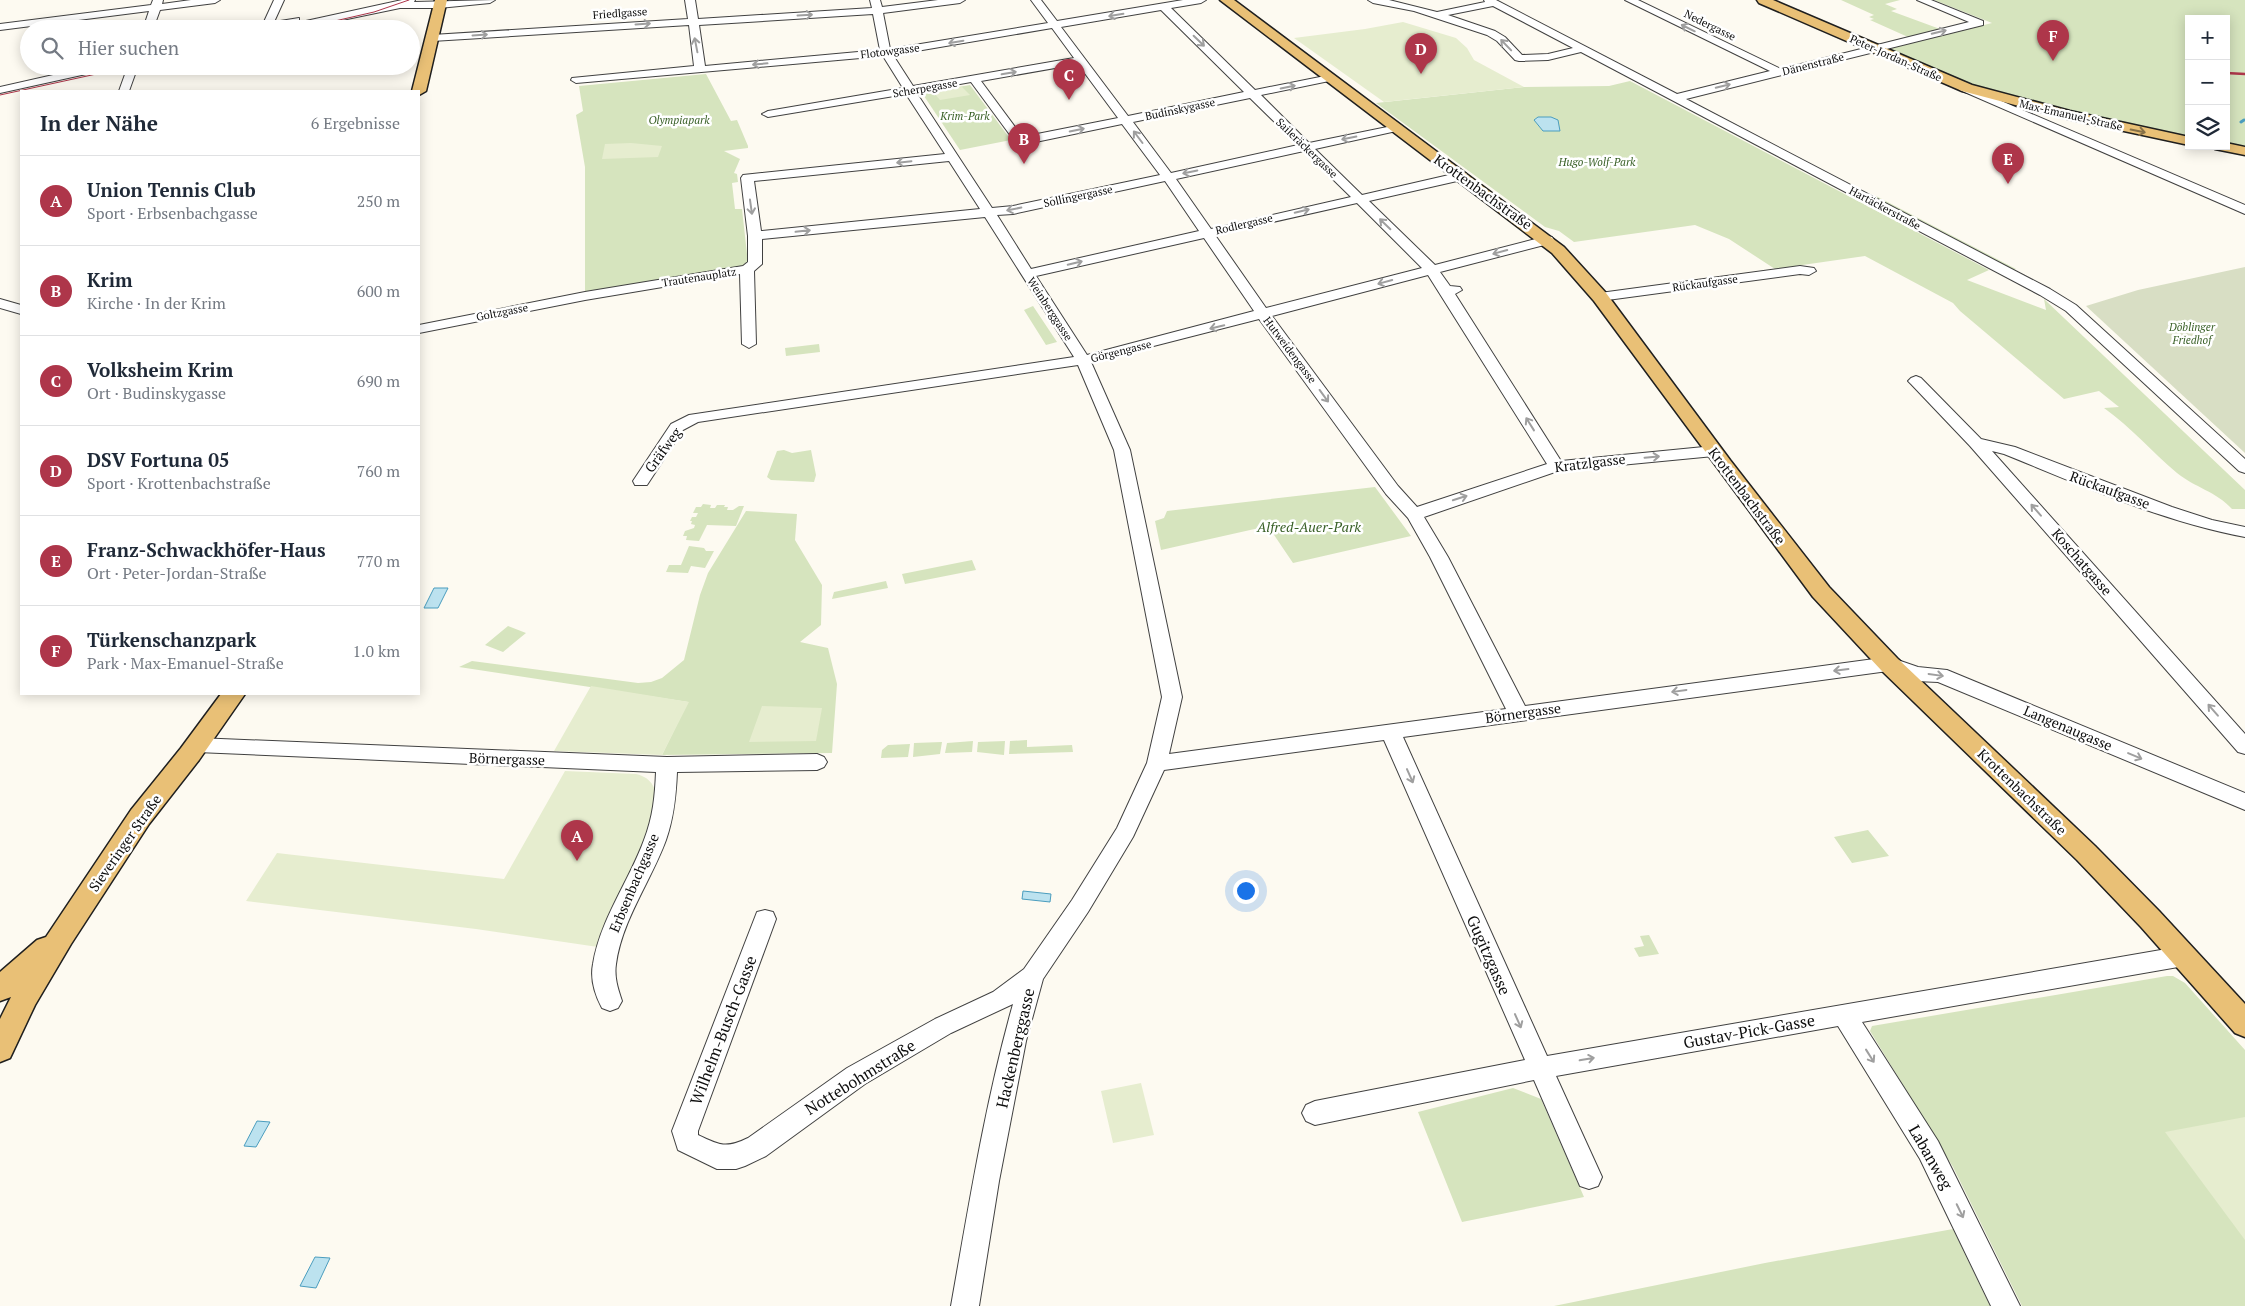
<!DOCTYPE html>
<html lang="de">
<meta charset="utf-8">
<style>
:root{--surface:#fff;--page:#f2f2f3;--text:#1f2937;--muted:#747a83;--line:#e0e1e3;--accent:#ae364a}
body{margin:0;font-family:"PT Serif",serif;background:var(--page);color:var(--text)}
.controls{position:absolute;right:15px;top:15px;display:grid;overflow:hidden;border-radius:0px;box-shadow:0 2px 12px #0003}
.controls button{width:45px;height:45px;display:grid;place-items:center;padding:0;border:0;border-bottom:1px solid var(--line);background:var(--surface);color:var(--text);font:25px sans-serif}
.you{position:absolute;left:1245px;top:890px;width:18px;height:18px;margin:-12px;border:4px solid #fff;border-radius:50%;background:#1a73e8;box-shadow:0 0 0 8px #1a73e833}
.badge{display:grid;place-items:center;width:32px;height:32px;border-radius:50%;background:var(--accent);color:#fff;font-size:16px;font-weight:700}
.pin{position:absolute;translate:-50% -41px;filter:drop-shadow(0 1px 2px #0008)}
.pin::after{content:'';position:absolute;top:26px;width:18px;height:15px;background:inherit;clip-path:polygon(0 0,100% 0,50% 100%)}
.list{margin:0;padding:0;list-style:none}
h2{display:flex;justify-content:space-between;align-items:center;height:65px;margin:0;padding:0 20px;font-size:21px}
h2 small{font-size:16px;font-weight:400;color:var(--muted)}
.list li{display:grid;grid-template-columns:32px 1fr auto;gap:15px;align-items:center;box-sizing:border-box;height:90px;padding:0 20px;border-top:1px solid var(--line)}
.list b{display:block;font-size:19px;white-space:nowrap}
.list p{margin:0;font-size:16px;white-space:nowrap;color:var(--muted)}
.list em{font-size:16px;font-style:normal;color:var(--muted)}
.icon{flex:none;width:28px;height:28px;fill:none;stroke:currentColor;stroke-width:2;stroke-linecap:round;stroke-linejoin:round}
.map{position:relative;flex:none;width:2245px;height:1306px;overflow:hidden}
.search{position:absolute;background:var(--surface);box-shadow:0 2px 12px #0003;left:20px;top:20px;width:400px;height:55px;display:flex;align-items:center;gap:12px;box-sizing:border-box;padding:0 18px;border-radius:28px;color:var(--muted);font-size:19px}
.panel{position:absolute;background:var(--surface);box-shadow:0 2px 12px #0003;left:20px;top:90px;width:400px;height:605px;border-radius:0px}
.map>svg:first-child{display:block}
.green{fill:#d6e4be}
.cemetery{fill:#d8dec4}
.pitch{fill:#e6edcf}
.water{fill:#bce2ef;stroke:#4b9dbe}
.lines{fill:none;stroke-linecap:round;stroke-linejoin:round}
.stream{stroke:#4b9dbe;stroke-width:3}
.minor-casing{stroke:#414141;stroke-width:2}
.major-casing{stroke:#1f1f1f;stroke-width:3}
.minor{fill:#fff;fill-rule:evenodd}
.major{fill:#e9c076;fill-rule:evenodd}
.tram{stroke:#ae364a;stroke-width:1}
.rail{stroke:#ae364a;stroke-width:2.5}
.oneway{stroke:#9f9f9f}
.oneway2{stroke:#867047}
.labels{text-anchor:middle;stroke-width:5;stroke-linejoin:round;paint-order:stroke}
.far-street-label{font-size:11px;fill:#0e0e0e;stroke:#fff}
.far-park-label{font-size:11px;font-style:italic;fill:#385f26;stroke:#fff}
.street-label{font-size:14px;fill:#0e0e0e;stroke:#fff}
.park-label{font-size:14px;font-style:italic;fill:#385f26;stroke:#fff}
.near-street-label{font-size:16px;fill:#0e0e0e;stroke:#fff}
</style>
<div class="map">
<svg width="2245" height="1306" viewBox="0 0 2245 1306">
<rect width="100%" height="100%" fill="#fdfaf1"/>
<path class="green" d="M1841,0h59l-15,4 12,5 -6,2 49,18 -32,8 -38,-17 4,-1 -5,-2 5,-2z
M1934,0h311v147l-19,-3v-125h-37v118l-79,-16 -127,-32 -94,-40 103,-26z
M706,74l25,47 6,-1 11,26v2l-24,3 16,8 -6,14 3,1 1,8 -6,1 3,26h7l6,54 -5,3 -158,30v-129l-9,-52 7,-4 -4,-25z
M1630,81l359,189 -22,10 79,30 -2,-11 201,191v19h-13c-15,-17 -38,-22 -55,-36 -25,-21 -46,-46 -73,-65l15,-1 -20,-16 -35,8 -104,-88 -7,-8 -88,-47 -90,13 -46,-30 -34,-14 -121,17 -15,-11 -14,-4 -169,-124 148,-16 85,-1z
M970,85l41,55 -51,10 -38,-57z
M1876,196l140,73 -3,1 -139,-73z
M1033,306l24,36 -11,3 -22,-35z
M819,344l1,8 -34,4 -1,-8z
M784,450l8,3 19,-3 5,25 -2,7 -43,-2 -4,-3 10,-26z
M1375,487l36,49 -118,27 -25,-37 -107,24 -6,-29 9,-3 3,-7z
M703,504l8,1 -1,3h5l2,-3h8l-1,2h4l-1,3h6l6,-4h5l-8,20 -29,-1 -8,16 -13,-1 1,-4h-4l2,-5 9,-3 1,-3 -4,-1 1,-3h-2l2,-4h4l2,-4h-5l3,-6h5z
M746,511l51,3 -2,26 27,45 -1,40 -21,17 28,6 9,36 -5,69 -170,2 26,-53 -229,-35 13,-6 166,22 13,-1 11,-4 22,-18 16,-65 8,-22z
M689,546l15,2 2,3h8l-9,17 -14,-2 -3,7 -22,-1 3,-7h12z
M972,560l4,10 -71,14 -3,-10z
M886,581l2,7 -56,11 2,-7z
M508,626l18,7 -23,19 -18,-7z
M1027,740v7l45,-2 1,7 -64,2 1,-13z
M973,741l-1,11 -27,1 2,-10z
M1005,741l-1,14 -27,-3 1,-10z
M942,742l-2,12 -27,3 1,-14z
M910,744l-2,13 -27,1 1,-8 6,-5z
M1868,830l21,26 -37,7 -18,-26z
M1649,935l10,19 -20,3 -5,-9 10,-2 -4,-10z
M2167,976h6l12,7 60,67v256h-223l-69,-139 -83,-136 2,-5z
M1513,1088l28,11 43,98 -122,25 -44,-110z
M1953,1229l37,77h-436l211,-43z"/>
<path class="cemetery" d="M2245,267v186l-159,-147 52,-16z"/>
<path class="pitch" d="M1403,22l53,16 11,10 7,12 50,27 -140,15 -90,-64 71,-9z
M962,87l8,8 -30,5 -7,-8z
M631,143l31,3 -4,11 -56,2 3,-15z
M591,686l86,14 12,2 -27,53 -108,-4z
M762,706l60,2 -6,33 -67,1z
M565,771l71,3c18,4 20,17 23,32l-61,141 -122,-18 -230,-28 31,-48 227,26z
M1141,1083l13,52 -41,8 -12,-52z
M2245,1117v123l-80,-108z"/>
<path class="water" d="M1538,117h13l7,3 2,11h-17l-9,-11z
M434,588h14l-10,20h-14z
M1023,891l28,3 -1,8 -28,-3z
M257,1121l13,1 -14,25 -12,-1z
M315,1257l15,1 -14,30 -16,-2z"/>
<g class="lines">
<path class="stream" d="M2241,122l3,-2"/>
<g class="minor-casing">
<path id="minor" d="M153,0h10l-1,4 29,-4h29l-5,3 -55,7 -7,19h-10l6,-18 -149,19v-6l151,-19z
M274,0h10l-10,22 25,-4v4l-25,7h-25l14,-5z
M402,0h13l-1,2 81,-2 -5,3 -51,5h-39l-101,21h-21l5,-3z
M685,0h10l3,19 174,-11 -2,-8h10l2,7 56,-7h27l-5,3 -77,10 7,36 158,-26 -17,-23h10l16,21 126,-21h23l-5,3 -30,5 84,82 75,-15 4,1 1,2 -1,2 -73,15 48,48 88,-18 4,1 2,2 -2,2 -86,19 47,46 100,-23 4,1 2,3 -2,3 -97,22 66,64 112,-29 5,1 2,3 -2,3 -112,29 10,14 10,1 2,3 -7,4 106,167 153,-15 6,2 2,3 -2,3 -6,2 -156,15 -134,46 24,40 77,149 364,-49 29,10 29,3 298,123v17l-307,-128 -22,-1 -28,-10 -485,66 144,319 637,-110 8,3 3,7 -3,7 -8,3 -322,56 76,119 82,165h-29l-71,-147 -82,-133 -282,50 46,101 -4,9 -9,3 -9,-3 -46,-106 -219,45 -9,-4 -4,-8 4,-8 9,-4 210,-41 -141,-320 -220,30 -31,67 -45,75 -45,67 -17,62 -27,140 -20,125h-28c18,-101 34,-203 62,-302l-62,29 -86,51 -99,72 -21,10 -9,3h-19l-39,-19 -6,-19 85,-219 8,-2 8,2 3,7 -78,212v4c21,10 28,14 50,3l99,-70 88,-49 58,-27 31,-23 48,-69 45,-72 30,-65 15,-66 -48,-247 -36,-85 -380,57 -15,8 -36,55h-12l-2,-4 38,-57 18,-9 385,-58 -89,-140 -223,22v25l-8,7 2,73 -7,4 -7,-4 -2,-70 -155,26 -166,33v-8l166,-33 158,-26 5,-4v-26l-7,-58 2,-3 202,-21 -39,-60 -138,23 -6,-3 6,-3 135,-23 -20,-32 -307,27 -5,-3 1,-2 122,-12 -5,-41 -257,16 -5,-3 5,-3 256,-16zM1161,10l83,82 -116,24 -67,-89zM873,14l7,36 -175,16 -6,-41zM1052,28l22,30 -161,28 -20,-31zM1078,64l40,54 -91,18 -6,-1 -40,-54zM971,82l42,57 13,5 96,-20 38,51 -147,31 -21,2 -76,-116zM1250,98l48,47 -127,28 -38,-51zM1304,151l47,46 -140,32 -35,-50zM949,161l31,48 -219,22 -7,-50zM1165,181l34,50 -168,38 -34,-54 16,-1zM1357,203l65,65 -156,40 -51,-73zM1204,238l50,73 -167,44 -51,-79zM1428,275l119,189 -130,43 -19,-21 -126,-170zM1259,319l127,175 22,24 22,39 76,152 -337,45 13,-57 -52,-247 -39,-88z
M1368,0h21l48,12 48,-10 -1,-2h12l181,94 93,-23 -145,-71h13l143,69 188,-47 -52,-22h14l52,21v4l-297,74 364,190 26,16 169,154v14l-6,-2 -173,-160 -26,-16 -459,-243 -33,8 -29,1 -4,-1 -18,-19 -10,-6 -73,-24 -41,-8zM1493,6l80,42 -25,6 -26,1 -17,-18 -10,-6 -47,-16z
M93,66h21l-5,3 -109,24v-6z
M128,66h10l-9,25h-10z
M1964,85l281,120v9l-285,-124 -2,-2z
M1800,266l14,2 2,3 -7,4 -9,-1 -200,27 -7,-4 7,-4z
M0,299l21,6v9l-21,-6z
M1916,376l5,2 60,61 34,8 157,60 40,13 33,7v10c-84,-16 -162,-51 -241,-83l-12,-3 253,283v20l-7,-2 -268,-306 -59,-62 -3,-3 3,-3z
M197,738l470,19 150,-3 7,3 3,5 -3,5 -7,3 -140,2c-1,24 -3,45 -11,68 -15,41 -44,80 -50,124 -2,13 2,25 6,37l-4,7 -8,3 -8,-3c-7,-13 -12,-29 -9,-44 7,-44 36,-83 51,-124 9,-23 11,-44 12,-68l-459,-20 -7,-2 -3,-5 3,-5z"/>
</g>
<g class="major-casing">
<path id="major" d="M435,0h12l-21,91 -7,4v-4h-7z
M1220,0h14l330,247 42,46 124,167 99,127 68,71 198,188 64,65 86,93v33l-10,-4 -94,-106 -64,-67 -196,-190 -68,-73 -219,-296 -42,-48z
M1757,0h16l199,85 98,26 119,26v8l-121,-26 -106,-28 -203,-88z
M2226,143l19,4v8l-30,-6 -2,-3h13z
M221,694h24l-46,66 -50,64 -78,120 -36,61 -25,53 -10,4v-43l11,-22 -11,4v-29l37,-32 9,-3 85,-127 50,-62z"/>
</g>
<use href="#minor" class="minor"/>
<use href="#major" class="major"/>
<path class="tram" d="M300,29l74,-17 35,-12
M0,95l133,-29"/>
<path class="rail" d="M2226,73l19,1"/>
</g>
<defs><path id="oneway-shaft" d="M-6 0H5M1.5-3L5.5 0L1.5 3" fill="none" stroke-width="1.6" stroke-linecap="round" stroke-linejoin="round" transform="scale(1.25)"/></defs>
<g class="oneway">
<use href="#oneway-shaft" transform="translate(805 15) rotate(-3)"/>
<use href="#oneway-shaft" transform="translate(1116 15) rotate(171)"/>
<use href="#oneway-shaft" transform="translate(643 24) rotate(-4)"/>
<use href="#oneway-shaft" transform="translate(1688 28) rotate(-154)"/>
<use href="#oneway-shaft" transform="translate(1939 32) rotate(-14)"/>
<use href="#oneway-shaft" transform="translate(480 35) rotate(-4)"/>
<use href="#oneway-shaft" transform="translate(1199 41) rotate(44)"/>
<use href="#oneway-shaft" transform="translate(956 42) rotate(170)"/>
<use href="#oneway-shaft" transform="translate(696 45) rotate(-101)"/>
<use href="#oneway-shaft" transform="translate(1506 45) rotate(-134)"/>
<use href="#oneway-shaft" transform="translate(760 64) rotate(175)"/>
<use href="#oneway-shaft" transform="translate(1009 73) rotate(-10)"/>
<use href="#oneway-shaft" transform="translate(1723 86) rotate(-14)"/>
<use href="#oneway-shaft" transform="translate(1288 87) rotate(-12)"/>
<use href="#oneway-shaft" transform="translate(1077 130) rotate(-11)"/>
<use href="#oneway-shaft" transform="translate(1138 137) rotate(-127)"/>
<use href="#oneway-shaft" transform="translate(1349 138) rotate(169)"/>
<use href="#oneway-shaft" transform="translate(904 162) rotate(174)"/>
<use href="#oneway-shaft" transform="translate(1190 172) rotate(168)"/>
<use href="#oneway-shaft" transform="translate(751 207) rotate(82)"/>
<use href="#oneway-shaft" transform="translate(1014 209) rotate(169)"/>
<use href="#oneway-shaft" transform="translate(1302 211) rotate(-13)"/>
<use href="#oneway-shaft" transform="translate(1385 224) rotate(-136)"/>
<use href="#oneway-shaft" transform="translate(803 231) rotate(-6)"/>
<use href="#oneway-shaft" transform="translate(1500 252) rotate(165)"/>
<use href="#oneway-shaft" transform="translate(1075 263) rotate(-13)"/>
<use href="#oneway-shaft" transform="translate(1385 282) rotate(165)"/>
<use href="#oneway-shaft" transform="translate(1217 327) rotate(166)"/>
<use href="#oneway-shaft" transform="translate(1324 396) rotate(54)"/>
<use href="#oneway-shaft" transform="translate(1530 424) rotate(-122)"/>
<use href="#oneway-shaft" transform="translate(1652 457) rotate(-5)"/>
<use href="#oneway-shaft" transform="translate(1460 498) rotate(-18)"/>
<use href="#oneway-shaft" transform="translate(2036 510) rotate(-131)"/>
<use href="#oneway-shaft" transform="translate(1841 670) rotate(173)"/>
<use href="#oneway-shaft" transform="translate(1936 675) rotate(8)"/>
<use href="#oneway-shaft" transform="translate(1679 691) rotate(172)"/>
<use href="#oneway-shaft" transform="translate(2213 710) rotate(-131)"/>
<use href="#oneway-shaft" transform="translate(2135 756) rotate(23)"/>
<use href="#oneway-shaft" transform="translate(1410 776) rotate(66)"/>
<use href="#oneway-shaft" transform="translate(1518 1021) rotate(66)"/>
<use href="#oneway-shaft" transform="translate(1870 1056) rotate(58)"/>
<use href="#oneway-shaft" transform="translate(1587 1059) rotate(-10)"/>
<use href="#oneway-shaft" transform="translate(1960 1211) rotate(64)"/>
</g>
<use class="oneway2" href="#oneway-shaft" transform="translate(2138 131) rotate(11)"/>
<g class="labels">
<g class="far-street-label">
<text transform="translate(620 13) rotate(-4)" y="4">Friedlgasse</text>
<text transform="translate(1710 25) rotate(26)" y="4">Nedergasse</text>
<text transform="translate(890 51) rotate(-7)" y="4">Flotowgasse</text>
<text transform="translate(1896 58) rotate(24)" y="4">Peter-Jordan-Straße</text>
<text transform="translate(1813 64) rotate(-14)" y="4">Dänenstraße</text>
<text transform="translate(925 88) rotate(-10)" y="4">Scherpegasse</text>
<text transform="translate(1180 109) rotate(-12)" y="4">Budinskygasse</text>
<text transform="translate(2071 115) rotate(13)" y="4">Max-Emanuel-Straße</text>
<text transform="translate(1307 148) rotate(44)" y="4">Saileräckergasse</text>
<text transform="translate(1078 196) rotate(-12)" y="4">Sollingergasse</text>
<text transform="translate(1885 208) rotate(28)" y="4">Hartäckerstraße</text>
<text transform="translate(1244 224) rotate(-13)" y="4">Rodlergasse</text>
<text transform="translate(699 277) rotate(-9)" y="4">Trautenauplatz</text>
<text transform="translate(1705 283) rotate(-8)" y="4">Rückaufgasse</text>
<text transform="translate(1050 309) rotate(57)" y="4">Weinberggasse</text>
<text transform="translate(502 312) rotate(-11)" y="4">Goltzgasse</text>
<text transform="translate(1290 350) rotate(53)" y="4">Hutweidengasse</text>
<text transform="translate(1121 351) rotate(-14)" y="4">Görgengasse</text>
</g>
<g class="far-park-label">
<text x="965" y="120">Krim-Park</text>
<text x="679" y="124">Olympiapark</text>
<text x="1597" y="166">Hugo-Wolf-Park</text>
<text x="2192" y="331">Döblinger<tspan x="2192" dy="13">Friedhof</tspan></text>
</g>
<g class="street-label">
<text transform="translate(1483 192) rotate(36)" y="5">Krottenbachstraße</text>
<text transform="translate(663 450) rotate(-54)" y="5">Gräfweg</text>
<text transform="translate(1590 463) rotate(-7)" y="5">Kratzlgasse</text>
<text transform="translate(2110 490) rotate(20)" y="5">Rückaufgasse</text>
<text transform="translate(1747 496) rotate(53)" y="5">Krottenbachstraße</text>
<text transform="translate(2082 562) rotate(49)" y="5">Koschatgasse</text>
<text transform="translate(1523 713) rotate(-8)" y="5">Börnergasse</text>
<text transform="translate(2068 728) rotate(23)" y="5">Langenaugasse</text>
<text transform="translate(507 759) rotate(2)" y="5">Börnergasse</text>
<text transform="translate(2022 792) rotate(44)" y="5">Krottenbachstraße</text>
<text transform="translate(125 843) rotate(-55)" y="5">Sieveringer Straße</text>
<text transform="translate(634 883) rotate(-67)" y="5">Erbsenbachgasse</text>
</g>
<g class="park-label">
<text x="1309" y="532">Alfred-Auer-Park</text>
</g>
<g class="near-street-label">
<text transform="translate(1489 955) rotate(66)" y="6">Gugitzgasse</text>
<text transform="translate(723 1030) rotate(-69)" y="6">Wilhelm-Busch-Gasse</text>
<text transform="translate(1749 1031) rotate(-10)" y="6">Gustav-Pick-Gasse</text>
<text transform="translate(1015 1048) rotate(-77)" y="6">Hackenberggasse</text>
<text transform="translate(860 1077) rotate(-32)" y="6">Nottebohmstraße</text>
<text transform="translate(1931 1157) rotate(60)" y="6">Labanweg</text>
</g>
</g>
</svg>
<div class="controls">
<button>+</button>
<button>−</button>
<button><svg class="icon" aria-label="layers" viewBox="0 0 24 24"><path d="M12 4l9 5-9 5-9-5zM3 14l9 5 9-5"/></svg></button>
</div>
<div class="you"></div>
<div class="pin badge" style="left:577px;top:861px">A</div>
<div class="pin badge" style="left:1024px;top:164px">B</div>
<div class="pin badge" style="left:1069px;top:100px">C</div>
<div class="pin badge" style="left:1421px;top:74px">D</div>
<div class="pin badge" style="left:2008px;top:184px">E</div>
<div class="pin badge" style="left:2053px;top:61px">F</div>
<div class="search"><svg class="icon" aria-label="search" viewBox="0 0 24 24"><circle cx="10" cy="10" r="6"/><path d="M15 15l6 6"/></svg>Hier suchen</div>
<section class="panel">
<h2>In der Nähe<small>6 Ergebnisse</small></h2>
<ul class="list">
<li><span class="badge">A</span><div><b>Union Tennis Club</b><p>Sport · Erbsenbachgasse</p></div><em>250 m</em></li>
<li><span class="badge">B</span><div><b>Krim</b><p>Kirche · In der Krim</p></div><em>600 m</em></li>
<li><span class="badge">C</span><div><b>Volksheim Krim</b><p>Ort · Budinskygasse</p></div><em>690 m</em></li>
<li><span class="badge">D</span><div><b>DSV Fortuna 05</b><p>Sport · Krottenbachstraße</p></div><em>760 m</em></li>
<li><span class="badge">E</span><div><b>Franz-Schwackhöfer-Haus</b><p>Ort · Peter-Jordan-Straße</p></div><em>770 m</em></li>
<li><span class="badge">F</span><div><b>Türkenschanzpark</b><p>Park · Max-Emanuel-Straße</p></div><em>1.0 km</em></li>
</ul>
</section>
</div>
